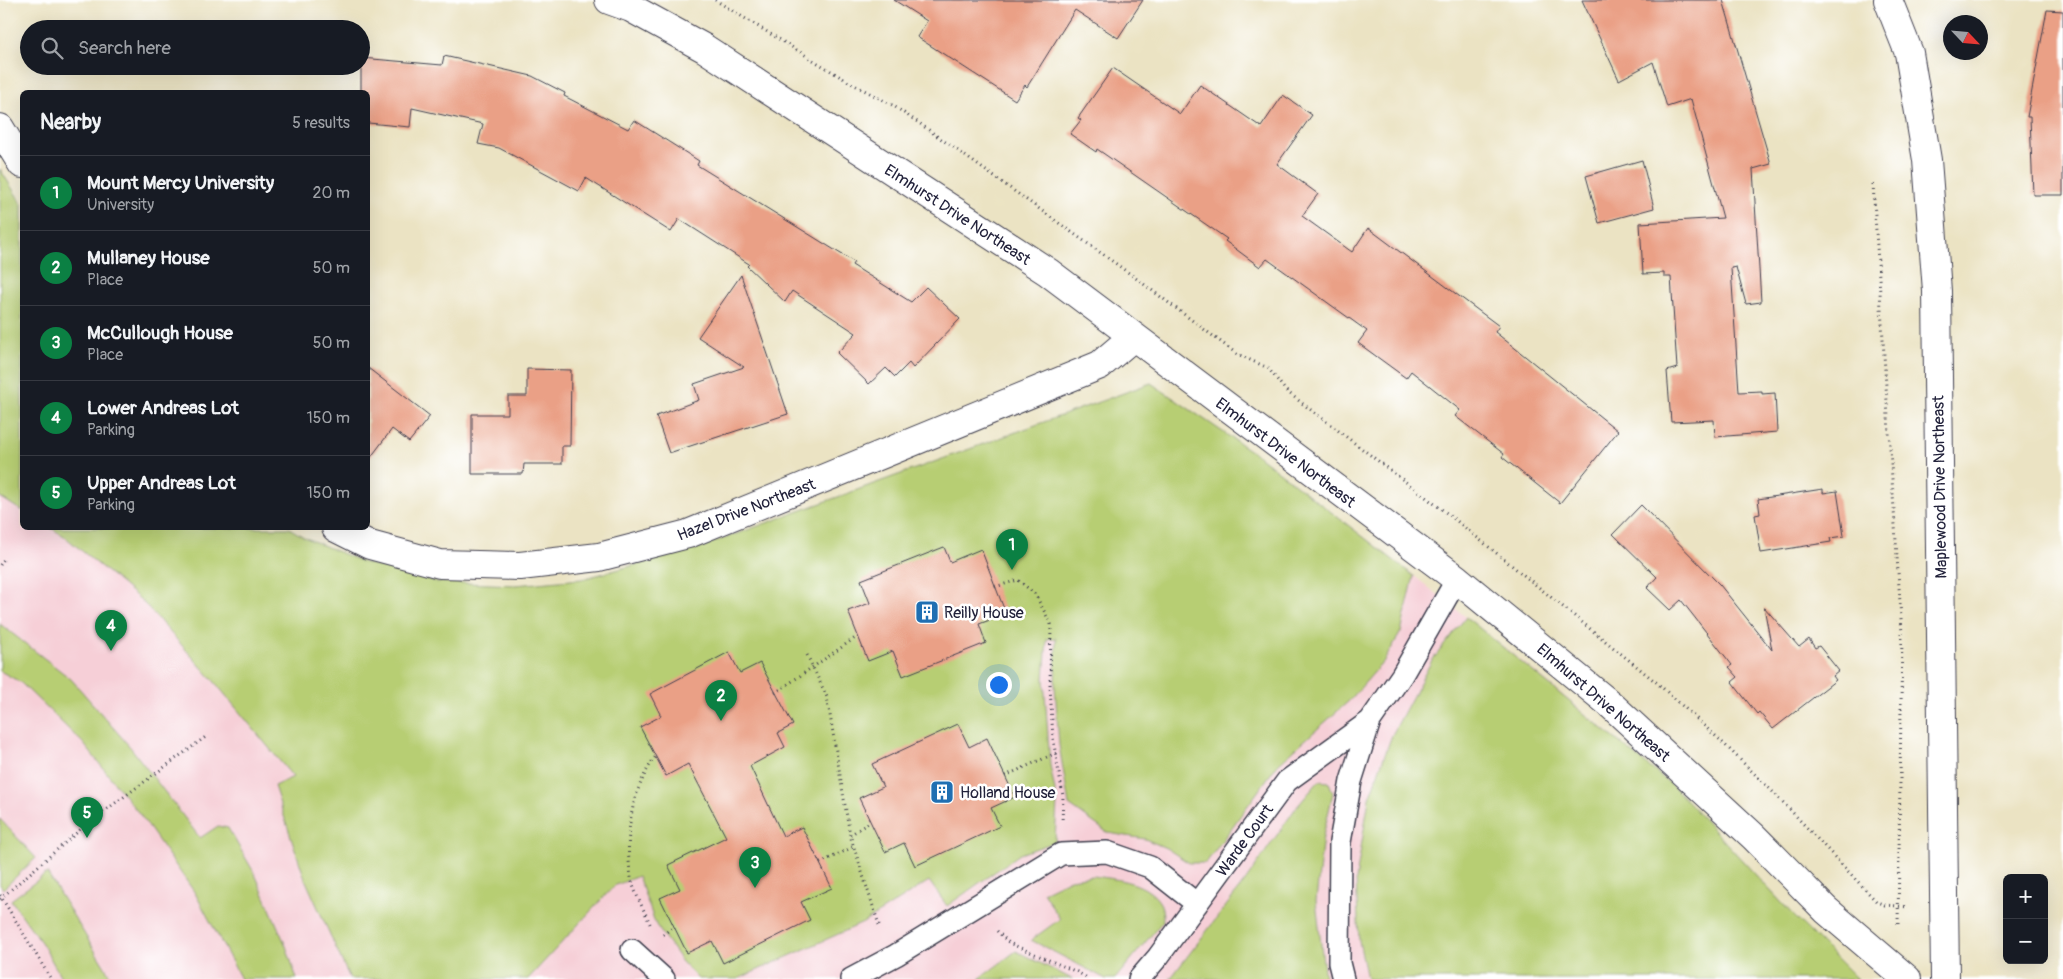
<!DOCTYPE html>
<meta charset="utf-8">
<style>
:root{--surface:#171b24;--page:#242831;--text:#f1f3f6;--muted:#9ea1a6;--line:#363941;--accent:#0b8043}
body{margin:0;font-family:Pangolin,sans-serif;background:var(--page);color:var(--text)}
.controls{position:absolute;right:15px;bottom:15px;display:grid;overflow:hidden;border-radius:8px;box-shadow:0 5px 20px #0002}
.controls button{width:45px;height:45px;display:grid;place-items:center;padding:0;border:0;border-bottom:1px solid var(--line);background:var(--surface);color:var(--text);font:25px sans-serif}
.compass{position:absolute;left:1943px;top:15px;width:45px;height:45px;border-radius:50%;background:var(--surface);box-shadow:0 5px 20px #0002;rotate:116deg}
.you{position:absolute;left:998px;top:684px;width:18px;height:18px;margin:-12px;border:4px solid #fff;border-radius:50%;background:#1a73e8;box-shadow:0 0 0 8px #1a73e833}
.badge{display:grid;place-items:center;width:32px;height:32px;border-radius:50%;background:var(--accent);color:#fff;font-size:16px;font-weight:700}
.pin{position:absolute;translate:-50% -41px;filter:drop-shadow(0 1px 2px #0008)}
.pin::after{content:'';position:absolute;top:26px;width:18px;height:15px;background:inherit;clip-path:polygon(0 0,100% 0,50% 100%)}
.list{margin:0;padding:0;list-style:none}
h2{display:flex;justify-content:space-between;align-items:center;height:65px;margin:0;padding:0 20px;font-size:21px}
h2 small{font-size:16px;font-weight:400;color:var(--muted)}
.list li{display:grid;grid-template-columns:32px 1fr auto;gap:15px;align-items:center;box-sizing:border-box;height:75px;padding:0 20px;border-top:1px solid var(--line)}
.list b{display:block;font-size:19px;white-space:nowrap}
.list p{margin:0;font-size:16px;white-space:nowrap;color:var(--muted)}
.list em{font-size:16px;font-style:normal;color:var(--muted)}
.icon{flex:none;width:28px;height:28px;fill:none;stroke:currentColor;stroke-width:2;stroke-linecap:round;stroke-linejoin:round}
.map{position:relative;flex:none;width:2063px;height:979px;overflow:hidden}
.search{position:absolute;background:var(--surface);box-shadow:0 5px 20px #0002;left:20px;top:20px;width:350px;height:55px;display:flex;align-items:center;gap:12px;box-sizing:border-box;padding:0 18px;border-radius:28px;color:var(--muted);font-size:19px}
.panel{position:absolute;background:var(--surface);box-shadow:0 5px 20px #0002;left:20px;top:90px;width:350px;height:440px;border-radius:8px}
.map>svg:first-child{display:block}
.built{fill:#f6cfd7}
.green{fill:#b7ce73;stroke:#6c7857}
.building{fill:#eaa086}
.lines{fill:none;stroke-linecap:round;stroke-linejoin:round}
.lane-casing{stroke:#403f4f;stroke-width:24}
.street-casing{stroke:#403f4f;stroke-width:30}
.path{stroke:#403f4f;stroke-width:3;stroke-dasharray:1 4;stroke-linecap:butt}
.lane{stroke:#fff;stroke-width:21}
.street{stroke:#fff;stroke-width:28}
.labels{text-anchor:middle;stroke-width:5;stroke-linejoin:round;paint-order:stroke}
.street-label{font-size:16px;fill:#22223b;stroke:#fff}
.poi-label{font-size:16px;fill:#22223b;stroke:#fff;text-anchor:start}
</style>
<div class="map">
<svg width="2063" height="979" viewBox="0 0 2063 979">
<rect width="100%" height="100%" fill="#fff"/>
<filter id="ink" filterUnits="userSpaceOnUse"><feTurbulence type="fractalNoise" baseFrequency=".02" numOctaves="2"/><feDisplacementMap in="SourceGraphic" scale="10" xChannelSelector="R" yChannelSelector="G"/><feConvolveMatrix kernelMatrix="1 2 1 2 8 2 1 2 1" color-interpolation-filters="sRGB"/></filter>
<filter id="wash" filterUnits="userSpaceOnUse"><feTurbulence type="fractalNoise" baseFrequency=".0096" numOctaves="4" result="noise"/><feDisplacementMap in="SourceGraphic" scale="20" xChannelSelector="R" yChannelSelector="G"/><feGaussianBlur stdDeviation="1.12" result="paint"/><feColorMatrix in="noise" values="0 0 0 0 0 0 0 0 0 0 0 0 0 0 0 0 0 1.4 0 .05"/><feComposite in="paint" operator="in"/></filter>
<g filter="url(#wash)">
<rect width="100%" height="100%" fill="#ebe3c3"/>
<path class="built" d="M0,169l22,35v324h267l15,9 58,25 75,20 78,3 67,-6 113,-30 456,-166 110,75 138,106 125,99 150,124 119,128 64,64h-1857z"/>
<path class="green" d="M0,169l22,35v307l-22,-14z
M1151,383l110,75 153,118 -13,56 -17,29 -34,39 -72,64 -72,99h-17l-23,-15 -21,-9 -37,-6 -39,-28 -10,-60 -4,-58 1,-49 -9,1 -3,40 6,86 7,36 -2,41 -35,12 -73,52 -18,-25 -66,42 -125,56h-40l-16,-17 -26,-37 -18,-49 -24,10 -86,93h-178l-45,-100 -31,-93 19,-9 -80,-97 -72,-80 -77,-64 -13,-8h238l15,9 58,25 75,20 78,3 67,-6 113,-30z
M1466,617l208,170 119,128 64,64h-490l-8,-38 -3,-62 13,-81 23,-63 39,-73z
M0,624l71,55 60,69 69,90 18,-12 10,2 27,46 31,72 11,33h-56l-46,-86 -54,-77 -58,-73 -63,-61 -20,-11z
M1319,781l10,1 4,11 -10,43 -7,65 9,78h-155l76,-99 49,-71z
M0,819l36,39 -33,31 -3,-4z
M47,873l61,99 3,7h-49l-19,-34 -32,-45z
M1093,876c23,3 57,6 68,29 2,5 2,11 2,16l-48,58h-9l-75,-39 29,-21 -17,-27 27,-13z
M1016,951l56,28h-93z"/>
<g id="blocks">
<path class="building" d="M894,0h249l-25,38 -43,-28 -48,77 -2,-2 -10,15 -98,-63 10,-16z
M1582,0h141l48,164 -18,5 8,133 -15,2 -10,-37 -5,1 8,124 23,-1v3l13,-1 2,39 -62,5 -1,-17 -43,2 -4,-51 10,-3 -6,-91h-7v-4l-21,1 -3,-51 83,-5 -32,-119 -24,8 -14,-45 -34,18z
M2047,10l16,1v184h-30l-3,-78h-3z
M444,56l88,20 33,17 -1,3 64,33 6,-9 65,41 -2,4 157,97 -2,3 59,37 15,-15 34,32 -47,49 -4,-5 -14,14 -9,-9 -17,16 -32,-31 19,-20 -64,-42 -7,11 -38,-36 2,-2 -70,-45 -8,13 -85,-54 -7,13 -80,-43 -21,-4 5,-20 -71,-16 -2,19 -42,-4v-31h-7v-34l81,7z
M1113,68l67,46 20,-29 61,42 22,-32 29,20 -35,49 41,30 -16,22 50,36 16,-24 131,98 -4,6 123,99 -58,72 -58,-46 2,-3 -49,-38 5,-6 -49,-39 -5,7 -48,-35 9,-12 -100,-72 -7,8 -35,-26 2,-2 -130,-90 -1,3 -26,-18 11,-14 -3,-2z
M1642,160l12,48 -55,15 -13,-47z
M741,275l47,139 -119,39 -13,-37 43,-16 -5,-16 50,-17 -46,-30z
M368,368l62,48 -21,26 -17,-13 -24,32z
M527,369l44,1 -1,76h-8v18h-38l-1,10h-51v-60h36v-18h19z
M1823,489v4l14,-2 7,45 -14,2 1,4 -70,11 -6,-38 5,-1 -2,-15z
M1641,505l79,80 52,65 -8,-43 35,40 10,-8 6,9 4,-2 20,25 -6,5 3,4 -63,49 -14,-17 -2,2 -25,-32 6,-5 -9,-10 3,-2 -51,-65 -11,10 -23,-22 10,-11 -44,-43z
M944,547l6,15 31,-13 25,65 -27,10 7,19 -83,33 -10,-25 -25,10 -20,-50 22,-8 -9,-23z
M729,652l11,21 20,-10 33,62 -15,8 7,14 -35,19 33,70 19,-9 30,61 -31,14 9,18 -87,43 -11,-22 -25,12 -27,-55 20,-9 -12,-24 58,-28 -38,-73 -22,12 -26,-49 21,-11 -11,-22z
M958,724l11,23 18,-9 28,59 -24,11 9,18 -85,40 -11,-23 -19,9 -26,-54 24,-11 -11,-23z"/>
</g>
</g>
<g filter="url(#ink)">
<use href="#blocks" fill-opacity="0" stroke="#403f4f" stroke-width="1"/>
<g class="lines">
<g class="lane-casing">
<path id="lane" d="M632,950l32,29
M851,979l45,-24 165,-101 46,-2 43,15 47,37
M1139,979l19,-22 129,-176 83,-60
M1343,979l-4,-16 1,-121 11,-61 19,-60 32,-46 55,-96"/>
</g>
<g class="street-casing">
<path id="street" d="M609,0l22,8 73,40 344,224 409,307 153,125 144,133 72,73 81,69
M1888,0l21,53 18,107 10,131 8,688
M0,128l22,36
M336,528l34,17 70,19 80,2 79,-9 89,-23 412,-169 33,-28"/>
</g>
<path class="path" d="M715,0l134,82 43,23 27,18 214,153 104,78 31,14 18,23 162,123 208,168 64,58 57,56 100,106 8,3 24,2
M1873,184l29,450 -4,291
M0,565l5,-8
M995,587l23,-7 17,14 16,30 -1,61 3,54 10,57 -1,27
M807,655l20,42 23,138 30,93
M775,693l83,-57
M1005,776l51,-23
M850,835l20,-13
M820,863l33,-16
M0,895l51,84
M0,899l88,-76 119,-87
M650,924c-6,-15 -16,-31 -19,-47 -7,-41 0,-87 25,-121
M997,931l12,12 68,29 12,7
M663,935l11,-9"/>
<use href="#lane" class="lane"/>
<use href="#street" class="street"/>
</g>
</g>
<defs>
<g id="building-square" transform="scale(1.25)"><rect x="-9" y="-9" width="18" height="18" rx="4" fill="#1f6fb2" stroke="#fff"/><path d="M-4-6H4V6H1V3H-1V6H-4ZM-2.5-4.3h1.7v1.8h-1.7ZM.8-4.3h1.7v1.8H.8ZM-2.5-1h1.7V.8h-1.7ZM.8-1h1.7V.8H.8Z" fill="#fff"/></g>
</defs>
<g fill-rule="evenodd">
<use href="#building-square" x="927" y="612"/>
<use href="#building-square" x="942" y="792"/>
</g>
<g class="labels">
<g class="street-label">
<text transform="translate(958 214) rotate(33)" y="6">Elmhurst Drive Northeast</text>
<text transform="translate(1286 452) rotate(37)" y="6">Elmhurst Drive Northeast</text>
<text transform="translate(1939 487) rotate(-91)" y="6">Maplewood Drive Northeast</text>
<text transform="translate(746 509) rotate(-21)" y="6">Hazel Drive Northeast</text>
<text transform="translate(1604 702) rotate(41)" y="6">Elmhurst Drive Northeast</text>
<text transform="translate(1244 840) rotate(-54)" y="6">Warde Court</text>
</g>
<g class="poi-label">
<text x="944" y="618">Reilly House</text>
<text x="960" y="798">Holland House</text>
</g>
</g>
</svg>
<div class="controls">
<button>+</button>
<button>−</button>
</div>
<svg class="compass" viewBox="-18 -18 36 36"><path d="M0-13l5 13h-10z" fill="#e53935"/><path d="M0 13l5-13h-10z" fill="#9ea1a6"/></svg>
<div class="you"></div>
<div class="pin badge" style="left:1012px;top:570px">1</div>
<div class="pin badge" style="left:721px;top:721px">2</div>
<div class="pin badge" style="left:755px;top:888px">3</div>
<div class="pin badge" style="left:111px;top:651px">4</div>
<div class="pin badge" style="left:87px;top:838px">5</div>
<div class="search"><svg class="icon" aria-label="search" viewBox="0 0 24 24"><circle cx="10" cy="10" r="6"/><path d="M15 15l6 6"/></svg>Search here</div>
<section class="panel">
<h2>Nearby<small>5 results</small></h2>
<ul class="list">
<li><span class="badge">1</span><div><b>Mount Mercy University</b><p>University</p></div><em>20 m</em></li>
<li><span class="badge">2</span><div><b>Mullaney House</b><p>Place</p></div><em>50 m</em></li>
<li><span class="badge">3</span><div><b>McCullough House</b><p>Place</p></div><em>50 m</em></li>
<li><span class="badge">4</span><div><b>Lower Andreas Lot</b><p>Parking</p></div><em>150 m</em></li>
<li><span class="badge">5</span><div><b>Upper Andreas Lot</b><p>Parking</p></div><em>150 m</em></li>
</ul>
</section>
</div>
